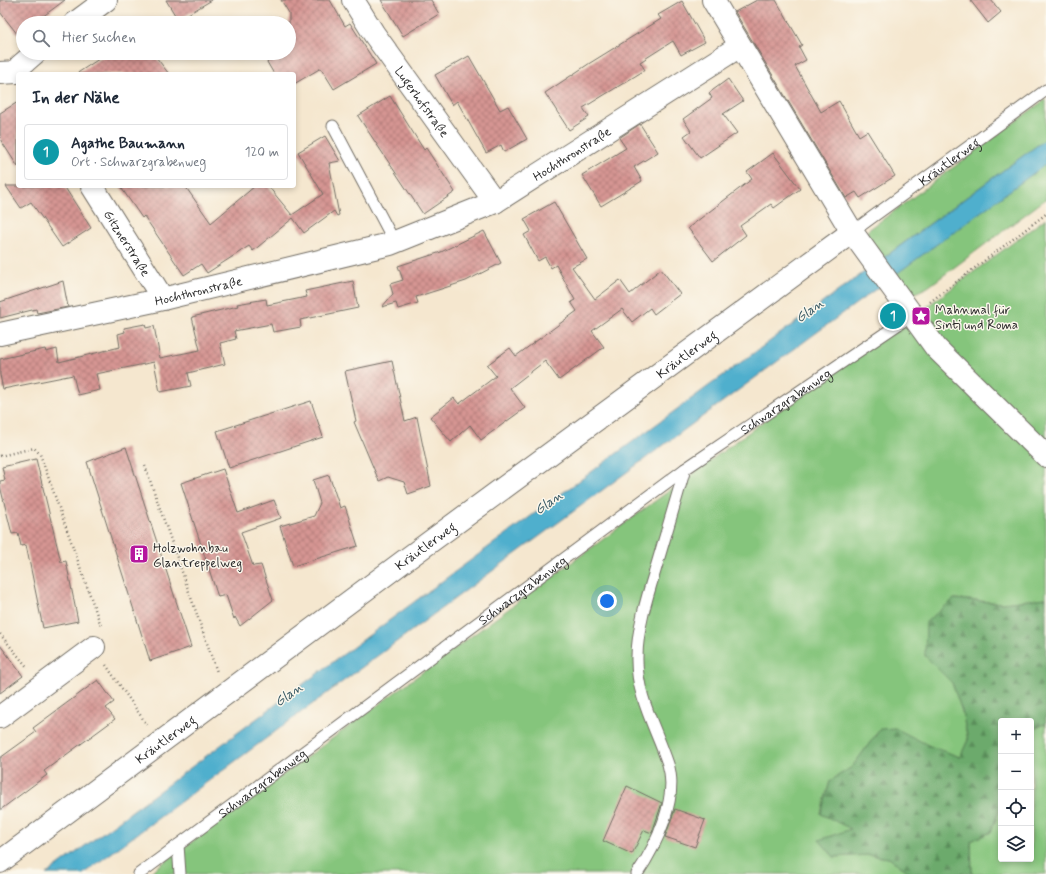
<!DOCTYPE html>
<html lang="de">
<meta charset="utf-8">
<style>
:root{--surface:#fff;--page:#f6f6f7;--text:#1f2937;--muted:#747a83;--line:#e0e1e3;--accent:#b5179e}
body{margin:0;font-family:Mynerve,sans-serif;background:var(--page);color:var(--text)}
.controls{position:absolute;right:12px;bottom:12px;display:grid;overflow:hidden;border-radius:4px;box-shadow:0 2px 6px #0003}
.controls button{width:36px;height:36px;display:grid;place-items:center;padding:0;border:0;border-bottom:1px solid var(--line);background:var(--surface);color:var(--text);font:20px sans-serif}
.you{position:absolute;left:607px;top:601px;width:14px;height:14px;margin:-10px;border:3px solid #fff;border-radius:50%;background:#1a73e8;box-shadow:0 0 0 6px #1a73e833}
.badge{display:grid;place-items:center;width:26px;height:26px;border-radius:50%;background:var(--accent);color:#fff;font-size:13px;font-weight:700}
.pin{position:absolute;translate:-50% -50%;border:2px solid #fff;box-shadow:0 1px 4px #0006}
.list{margin:0;padding:0;list-style:none}
h2{display:flex;justify-content:space-between;align-items:center;height:52px;margin:0;padding:0 16px;font-size:17px}
h2 small{font-size:13px;font-weight:400;color:var(--muted)}
.list li{display:grid;grid-template-columns:26px 1fr auto;gap:12px;align-items:center;box-sizing:border-box;height:56px;margin:0 8px 8px;padding:0 8px;border:1px solid var(--line);border-radius:4px}
.list b{display:block;font-size:15px;white-space:nowrap}
.list p{margin:0;font-size:13px;white-space:nowrap;color:var(--muted)}
.list em{font-size:13px;font-style:normal;color:var(--muted)}
.icon{flex:none;width:22px;height:22px;fill:none;stroke:currentColor;stroke-width:2;stroke-linecap:round;stroke-linejoin:round}
.map{position:relative;flex:none;width:1046px;height:874px;overflow:hidden}
.search{position:absolute;background:var(--surface);box-shadow:0 2px 6px #0003;left:16px;top:16px;width:280px;height:44px;display:flex;align-items:center;gap:10px;box-sizing:border-box;padding:0 14px;border-radius:22px;color:var(--muted);font-size:15px}
.panel{position:absolute;background:var(--surface);box-shadow:0 2px 6px #0003;left:16px;top:72px;width:280px;height:116px;border-radius:4px}
.map>svg:first-child{display:block}
.grass{fill:#85c57c;stroke:#587854}
.forest{fill:url(#forest-firs);stroke:#4c6a4c}
.water{fill:#4fafcd;stroke:#3d6d7c}
.building{fill:url(#building-cross-hatch)}
.lines{fill:none;stroke-linecap:round;stroke-linejoin:round}
.lane-casing{stroke:#726d64;stroke-width:13}
.street-casing{stroke:#726d64;stroke-width:24}
.path{stroke:#726d64;stroke-width:2.5;stroke-dasharray:1 3;stroke-linecap:butt}
.lane{stroke:#fff;stroke-width:11}
.street{stroke:#fff;stroke-width:22}
.labels{text-anchor:middle;stroke-width:3;stroke-linejoin:round;paint-order:stroke}
.street-label{font-size:13px;fill:#2b2b2b;stroke:#fbf7ec}
.poi-label{font-size:13px;fill:#2b2b2b;stroke:#fbf7ec;text-anchor:start}
.water-label{font-size:14px;font-style:italic;fill:#385964;stroke:#fbf7ec}
</style>
<div class="map">
<svg width="1046" height="874" viewBox="0 0 1046 874">
<defs>
<pattern id="forest-firs" width="22" height="20" patternUnits="userSpaceOnUse"><rect width="22" height="20" fill="#6caa6c"/><path d="M5 1l3.5 6h-7zM16 11l3.5 6h-7z" fill="#598b59"/></pattern>
<pattern id="building-cross-hatch" width="8" height="8" patternUnits="userSpaceOnUse"><rect width="8" height="8" fill="#d69593"/><path d="M0 0l8 8M0 8l8-8" fill="none" stroke="#ae7a78"/></pattern>
</defs>
<rect width="100%" height="100%" fill="#fbf7ec"/>
<filter id="ink" filterUnits="userSpaceOnUse"><feTurbulence type="fractalNoise" baseFrequency=".025" numOctaves="2"/><feDisplacementMap in="SourceGraphic" scale="8" xChannelSelector="R" yChannelSelector="G"/><feConvolveMatrix kernelMatrix="1 2 1 2 8 2 1 2 1" color-interpolation-filters="sRGB"/></filter>
<filter id="wash" filterUnits="userSpaceOnUse"><feTurbulence type="fractalNoise" baseFrequency=".012" numOctaves="4" result="noise"/><feDisplacementMap in="SourceGraphic" scale="16" xChannelSelector="R" yChannelSelector="G"/><feGaussianBlur stdDeviation="0.9" result="paint"/><feColorMatrix in="noise" values="0 0 0 0 0 0 0 0 0 0 0 0 0 0 0 0 0 1.4 0 .05"/><feComposite in="paint" operator="in"/></filter>
<g filter="url(#wash)">
<rect width="100%" height="100%" fill="#f5e7cf"/>
<path class="grass" d="M1046,99v40l-163,119 -16,-20v-7z
M1046,164v35l-118,88 -15,7 -17,-20z
M1046,218v380l-43,5 -49,-4 -29,57 27,27 10,28 6,29 -8,17 -80,-28 -28,38 -22,14 -9,32 31,16 -32,11 14,17 35,-2 20,3 23,16h-764l620,-456 172,-121z
M1044,724h2v150h-74l-1,-33 20,-9 10,-27v54h30v-128z"/>
<path class="forest" d="M1046,598v126h-2l-13,7v-10h-30v84l-10,27 -20,9 1,33h-60l-23,-16 -20,-3 -35,2 -15,-17 32,-11 -30,-15 9,-33 22,-14 28,-38 15,-1 35,18 30,11 8,-17 -6,-29 -10,-28 -27,-27 1,-34 28,-23 49,4z"/>
<path class="water" d="M1046,139v25l-589,433 -374,277h-36l398,-295z"/>
<g id="blocks">
<path class="building" d="M0,0h65l-31,23h-11v8l-5,4 -18,-23z
M166,0h46l-34,20z
M281,0h49l15,26 5,-3 26,41 -42,25 -13,-21 -27,16v-10h-20l-7,-12 16,-9h6v-40z
M381,0h50l8,14 -36,22z
M757,0h19l26,45 -3,2 7,13 -11,6 26,46 18,-11 20,35 8,-5 28,45 -35,22 -4,-6 -10,6 -111,-186z
M970,0h21l10,12 -13,11z
M682,1l23,41 -24,13 -8,-14 -33,21 5,8 -62,38 6,9 -20,13 -24,-37 45,-30 71,-44 -3,-4z
M108,53h45l16,21h-93z
M469,56l31,54 8,-4 19,33 -23,13 -3,-7 -15,8 -29,-52 -5,4 -17,-30z
M728,79l15,22 -20,13 14,19 -37,25 -16,-22 7,-5 -8,-12 29,-21 -3,-5z
M390,96l34,54 2,-2 29,44 -32,22 -65,-98z
M18,102v65l-18,-28v-26z
M640,124l18,28 -24,15 8,14 -41,25 -19,-31 44,-27 -7,-10z
M325,136l15,25 -11,2 10,52 -2,1 -3,-5 -30,22 -11,-15 -40,33 -4,-5 -42,27 -6,-9 -17,11 -40,-59 -2,2 -22,-32h65l26,37 44,-37h13l24,29 31,-21 -25,-42z
M773,153l27,36 -26,19 -3,-4 -31,22 6,9 -33,26 -25,-33 64,-49 -5,-7z
M6,186h58l27,42 -29,19 -31,-45 -10,6z
M554,202l33,57 -15,8 23,32 25,-19 10,14 31,-25 19,25 -26,20 -4,-6 -18,14 -10,-13 -30,22 12,16 -45,33 -14,-19 -35,27 15,20 -44,32 -11,-15 -19,17 -21,-25 24,-19 5,6 37,-28 -9,-11 23,-17 6,8 61,-45 -6,-9 4,-2 -19,-35 -5,3 -6,-11 -7,4 -14,-26 7,-4 -7,-12z
M484,231l17,32 -35,18 -50,16 2,6 -20,6 -2,-6 -14,4 11,-13 -3,-10 13,-4 -5,-14 43,-14z
M63,281l5,26 -31,6 -1,-4 -36,9v-16z
M353,281l5,27 -58,12 1,7 -28,5 -2,-8 -37,7 2,8 -16,4 5,21 -37,9 3,13 -31,6 -6,-30 -58,12 4,16 -22,5 -5,-20 -70,14 -3,-14v-16l45,-10 1,3 11,-3 2,13 61,-15 -2,-13 7,-2 -1,-4 21,-4 1,4 8,-2 6,32 40,-8 -8,-33 46,-11 -1,-2 29,-5 1,6 40,-8 -2,-6z
M392,361l13,60 12,-4 14,69 -23,8 -4,-12 -16,-5 -9,4 -25,-59 2,-1 -11,-50z
M311,401l12,36 -94,31 -12,-37z
M126,447l65,200 -41,14 -63,-199z
M36,459l25,103 5,-1 12,60 -35,7 -17,-83 -5,1 -3,-13 -6,1 -12,-48v-5l5,-1 -3,-13z
M223,469l15,44 36,-13 7,18 -40,14 12,34 8,-1 12,35 -33,26 -5,-9 -1,2 -8,-24 -8,2 -37,-114z
M329,475l11,33 5,-2 13,40 -65,20 -13,-40 34,-10 6,-13 -7,-23z
M0,645l23,31 -23,17z
M98,680l16,22 -8,6 9,11 -71,52 3,4 -47,35v-52l36,-26 -3,-4z
M627,786l35,17 -10,30 -8,-3 -12,24 -29,-13z
M675,809l30,11 -10,27 -30,-10z"/>
</g>
</g>
<g filter="url(#ink)">
<use href="#blocks" fill-opacity="0" stroke="#726d64" stroke-width="1"/>
<g class="lines">
<g class="lane-casing">
<g id="lane">
<path d="M333,126l62,117"/>
<path id="s1" d="M852,232l194,-142"/>
<path d="M178,845l2,29"/>
<path id="s2" d="M139,874l546,-405 227,-154"/>
<path d="M637,874c19,-28 42,-76 31,-110 -12,-36 -32,-68 -31,-107 0,-27 10,-60 18,-86 10,-34 20,-68 30,-102"/>
</g>
</g>
<g class="street-casing">
<g id="street">
<path id="s3" d="M353,0l21,34 121,168"/>
<path d="M713,0l139,232 84,116 110,108"/>
<path d="M75,23l31,-23"/>
<path d="M0,73l17,-1 3,-6 15,-13"/>
<path id="s4" d="M92,186l71,113"/>
<path id="s5" d="M0,334l154,-33 236,-57 105,-42 245,-156"/>
<path d="M0,717l94,-70"/>
<path id="s6" d="M0,862l404,-301 448,-329"/>
</g>
</g>
<path class="path" d="M930,302l116,-88
M0,456l34,-8 6,6 61,172
M145,466l72,206
M0,634l28,34
M106,665l41,60"/>
<use href="#lane" class="lane"/>
<use href="#street" class="street"/>
</g>
</g>
<defs>
<g id="sight-square" transform="scale(1)"><rect x="-9" y="-9" width="18" height="18" rx="4" fill="#b5179e" stroke="#fbf7ec"/><path d="M0-6L1.8-2.2L6-1.7L2.9 1.2L3.7 5.4L0 3.3L-3.7 5.4L-2.9 1.2L-6-1.7L-1.8-2.2Z" fill="#fff"/></g>
<g id="building-square" transform="scale(1)"><rect x="-9" y="-9" width="18" height="18" rx="4" fill="#b5179e" stroke="#fbf7ec"/><path d="M-4-6H4V6H1V3H-1V6H-4ZM-2.5-4.3h1.7v1.8h-1.7ZM.8-4.3h1.7v1.8H.8ZM-2.5-1h1.7V.8h-1.7ZM.8-1h1.7V.8H.8Z" fill="#fff"/></g>
</defs>
<g fill-rule="evenodd">
<use href="#sight-square" x="921" y="316"/>
<use href="#building-square" x="139" y="554"/>
</g>
<g class="labels">
<g class="street-label">
<text dy="5" stroke="none"><textPath href="#s3" startOffset="123">Lugerhofstraße</textPath></text>
<text dy="5" stroke="none"><textPath href="#s5" startOffset="604">Hochthronstraße</textPath></text>
<text dy="5" stroke="none"><textPath href="#s1" startOffset="120">Kräutlerweg</textPath></text>
<text dy="5" stroke="none"><textPath href="#s4" startOffset="67">Gitznerstraße</textPath></text>
<text dy="5" stroke="none"><textPath href="#s5" startOffset="203">Hochthronstraße</textPath></text>
<text dy="5" stroke="none"><textPath href="#s6" startOffset="854">Kräutlerweg</textPath></text>
<text dy="5" stroke="none"><textPath href="#s2" startOffset="801">Schwarzgrabenweg</textPath></text>
<text dy="5" stroke="none"><textPath href="#s6" startOffset="530">Kräutlerweg</textPath></text>
<text dy="5" stroke="none"><textPath href="#s2" startOffset="477">Schwarzgrabenweg</textPath></text>
<text dy="5" stroke="none"><textPath href="#s6" startOffset="206">Kräutlerweg</textPath></text>
<text dy="5" stroke="none"><textPath href="#s2" startOffset="153">Schwarzgrabenweg</textPath></text>
</g>
<g class="poi-label">
<text x="935" y="314">Mahnmal für<tspan x="935" dy="15">Sinti und Roma</tspan></text>
<text x="153" y="552">Holzwohnbau<tspan x="153" dy="15">Glantreppelweg</tspan></text>
</g>
<g class="water-label">
<text transform="translate(809 310) rotate(-36)" y="5">Glan</text>
<text transform="translate(548 502) rotate(-36)" y="5">Glan</text>
<text transform="translate(288 694) rotate(-36)" y="5">Glan</text>
</g>
</g>
</svg>
<div class="controls">
<button>+</button>
<button>−</button>
<button><svg class="icon" aria-label="locate" viewBox="0 0 24 24"><circle cx="12" cy="12" r="6"/><path d="M12 2v4M12 18v4M2 12h4M18 12h4"/></svg></button>
<button><svg class="icon" aria-label="layers" viewBox="0 0 24 24"><path d="M12 4l9 5-9 5-9-5zM3 14l9 5 9-5"/></svg></button>
</div>
<div class="you"></div>
<div class="pin badge" style="left:893px;top:316px;background:#0f9aa8">1</div>
<div class="search"><svg class="icon" aria-label="search" viewBox="0 0 24 24"><circle cx="10" cy="10" r="6"/><path d="M15 15l6 6"/></svg>Hier suchen</div>
<section class="panel">
<h2>In der Nähe<small></small></h2>
<ul class="list">
<li><span class="badge" style="background:#0f9aa8">1</span><div><b>Agathe Baumann</b><p>Ort · Schwarzgrabenweg</p></div><em>120 m</em></li>
</ul>
</section>
</div>
